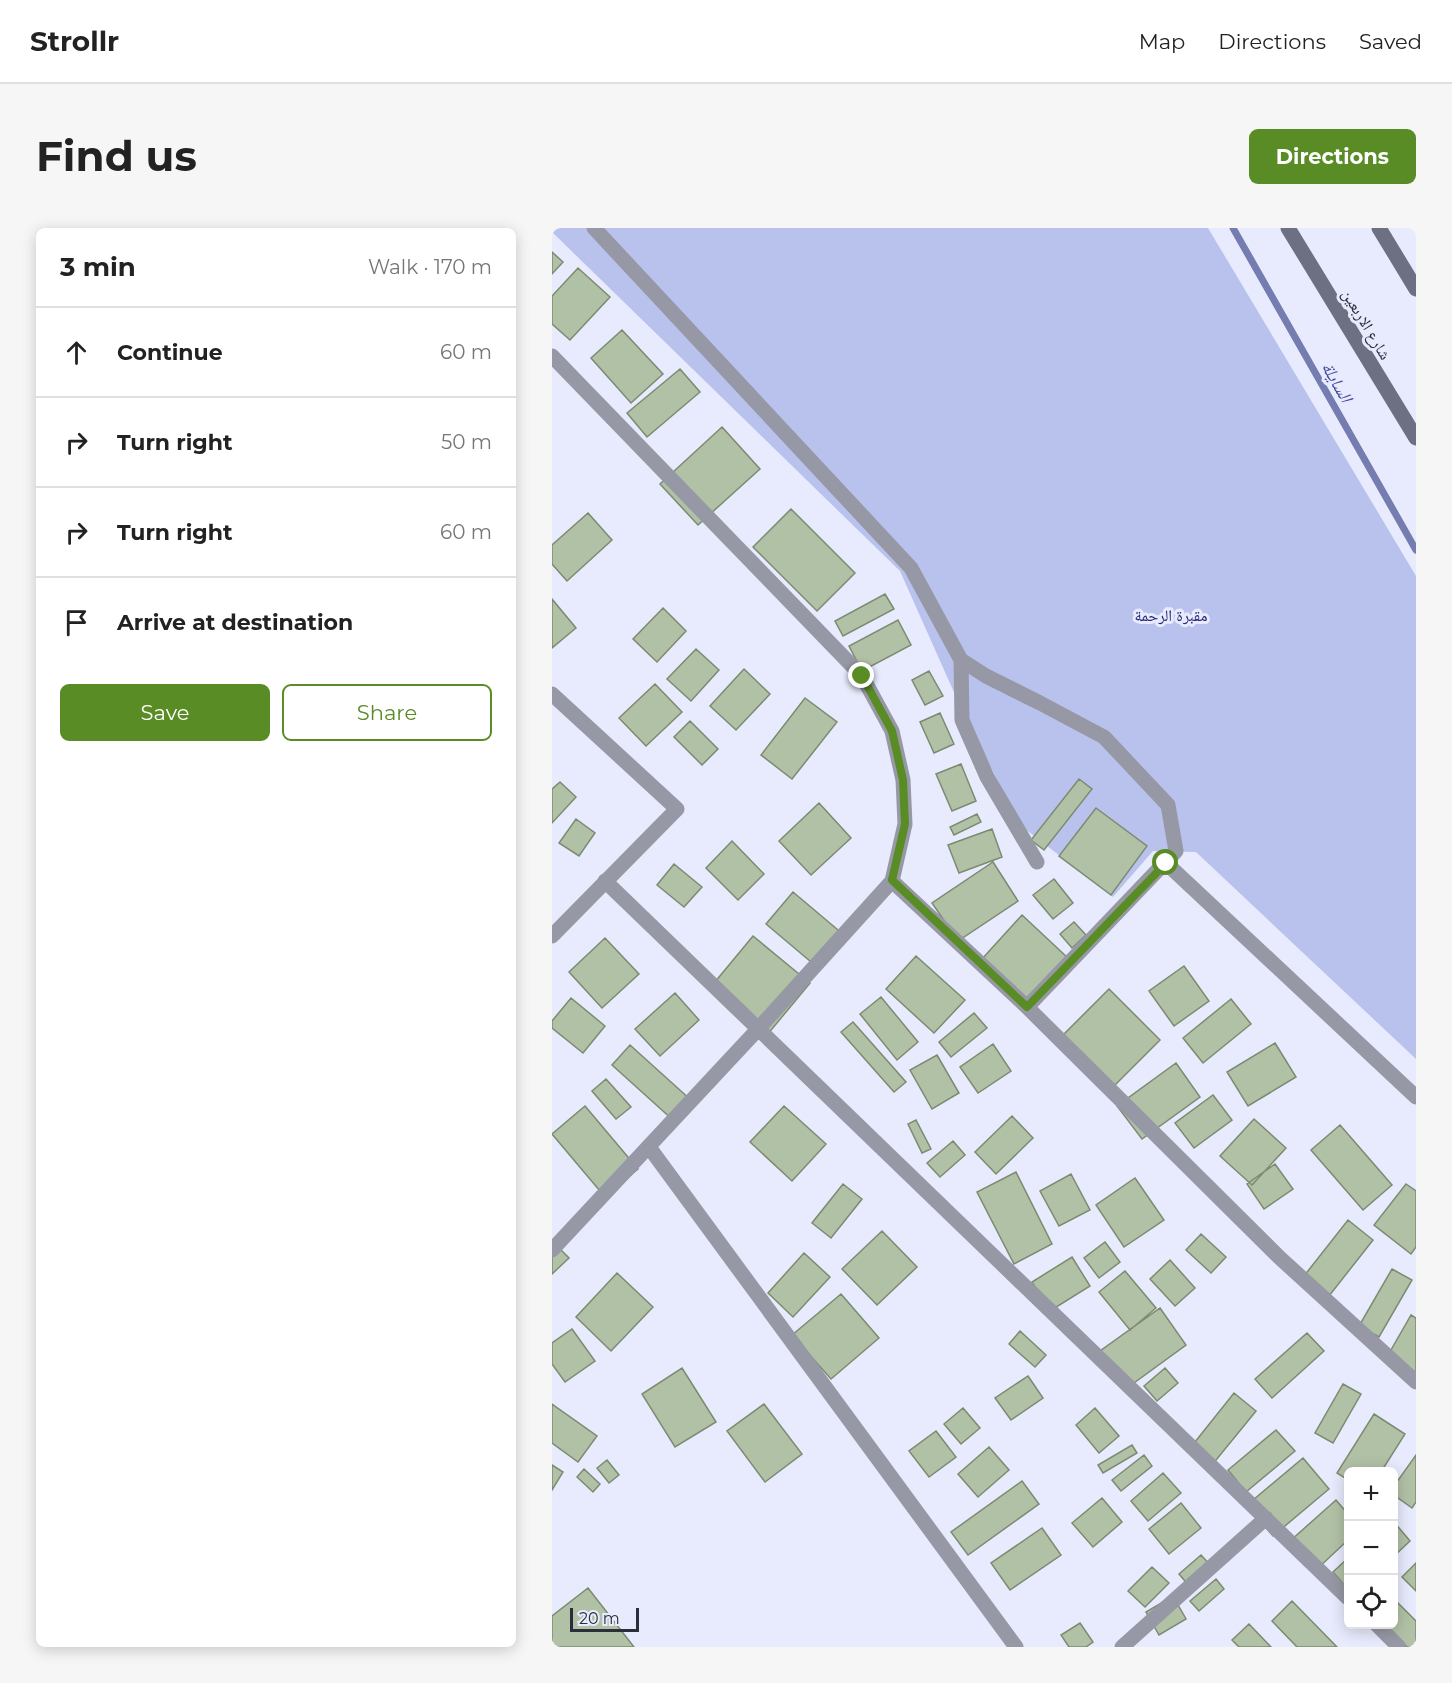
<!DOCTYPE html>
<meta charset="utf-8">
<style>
:root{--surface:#fff;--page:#f6f6f6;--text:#222;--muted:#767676;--line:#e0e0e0;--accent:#598c24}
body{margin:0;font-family:Montserrat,"Noto Naskh Arabic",sans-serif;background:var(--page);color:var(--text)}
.controls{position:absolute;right:18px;bottom:18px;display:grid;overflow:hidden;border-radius:9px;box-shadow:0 3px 15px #0003}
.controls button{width:54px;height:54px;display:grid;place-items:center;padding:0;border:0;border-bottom:2px solid var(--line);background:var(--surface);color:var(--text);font:30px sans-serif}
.scale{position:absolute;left:18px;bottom:15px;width:69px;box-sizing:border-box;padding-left:6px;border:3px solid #2c2e39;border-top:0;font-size:16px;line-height:21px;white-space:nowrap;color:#2c2e39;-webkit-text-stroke:4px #e8ebfd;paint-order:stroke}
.stop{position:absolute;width:18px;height:18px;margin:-14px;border:4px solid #598c24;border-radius:50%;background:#fff}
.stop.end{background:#598c24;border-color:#fff;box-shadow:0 2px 6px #0008}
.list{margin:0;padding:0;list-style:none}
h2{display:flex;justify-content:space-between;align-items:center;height:78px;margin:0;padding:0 24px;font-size:26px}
h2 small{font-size:20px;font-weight:400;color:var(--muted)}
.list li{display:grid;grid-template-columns:39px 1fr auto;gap:18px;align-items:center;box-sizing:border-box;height:90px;padding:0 24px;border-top:2px solid var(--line)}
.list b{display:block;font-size:22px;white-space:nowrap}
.list em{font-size:20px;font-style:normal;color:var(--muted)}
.actions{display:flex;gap:12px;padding:18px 24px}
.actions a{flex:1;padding:14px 0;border:2px solid var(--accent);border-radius:9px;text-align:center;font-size:21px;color:var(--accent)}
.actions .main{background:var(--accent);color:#fff}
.icon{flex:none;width:33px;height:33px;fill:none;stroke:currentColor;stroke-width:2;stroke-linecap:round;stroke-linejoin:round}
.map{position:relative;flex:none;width:864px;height:1419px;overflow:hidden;border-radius:9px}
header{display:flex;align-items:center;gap:36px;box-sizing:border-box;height:84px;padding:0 30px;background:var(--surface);border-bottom:2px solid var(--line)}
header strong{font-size:28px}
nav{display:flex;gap:33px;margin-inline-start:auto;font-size:21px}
.intro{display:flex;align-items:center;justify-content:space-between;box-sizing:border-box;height:144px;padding:0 36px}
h1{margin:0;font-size:42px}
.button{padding:15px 27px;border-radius:9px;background:var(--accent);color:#fff;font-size:21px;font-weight:700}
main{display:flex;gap:36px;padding:0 36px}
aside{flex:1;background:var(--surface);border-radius:9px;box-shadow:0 3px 15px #0003}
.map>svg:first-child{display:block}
.green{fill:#b9c1ed}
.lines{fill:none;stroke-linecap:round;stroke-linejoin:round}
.stream{stroke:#757caf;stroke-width:7}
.building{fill:#b1c1a6;stroke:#7c8a71;stroke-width:1.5}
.minor{stroke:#9698a5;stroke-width:15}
.secondary{stroke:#6d7082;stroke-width:15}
.route{stroke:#598c24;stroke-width:8}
.labels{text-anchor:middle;stroke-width:6;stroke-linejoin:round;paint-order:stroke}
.street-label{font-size:16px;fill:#2c2e39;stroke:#e8ebfd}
.park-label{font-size:16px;fill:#292875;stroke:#e8ebfd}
.water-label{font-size:18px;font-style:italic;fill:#464b9c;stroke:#e8ebfd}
</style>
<header>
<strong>Strollr</strong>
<nav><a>Map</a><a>Directions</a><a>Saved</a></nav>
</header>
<div class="intro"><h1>Find us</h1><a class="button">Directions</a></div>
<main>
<aside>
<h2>3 min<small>Walk · 170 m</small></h2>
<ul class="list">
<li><svg class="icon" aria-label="ahead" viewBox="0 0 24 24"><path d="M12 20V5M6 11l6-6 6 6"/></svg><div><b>Continue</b></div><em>60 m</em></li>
<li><svg class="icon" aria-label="right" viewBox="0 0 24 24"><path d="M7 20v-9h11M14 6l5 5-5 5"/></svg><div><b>Turn right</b></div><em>50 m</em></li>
<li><svg class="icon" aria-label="right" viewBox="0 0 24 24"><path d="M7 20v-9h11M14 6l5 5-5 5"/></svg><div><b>Turn right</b></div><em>60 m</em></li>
<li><svg class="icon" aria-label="arrive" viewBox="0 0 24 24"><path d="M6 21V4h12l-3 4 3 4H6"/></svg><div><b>Arrive at destination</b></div></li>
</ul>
<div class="actions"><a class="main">Save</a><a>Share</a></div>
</aside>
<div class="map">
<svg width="864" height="1419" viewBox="0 0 864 1419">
<rect width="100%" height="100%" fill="#e8ebfd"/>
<path class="green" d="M0,0h656l208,348v483l-220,-207 -43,-1 -40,46 -93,-72 -59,-117 -61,-137 -348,-339z"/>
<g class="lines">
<path class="stream" d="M681,0l183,322"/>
</g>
<path class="building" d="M0,24l11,10 -11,12z
M26,40l32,29 -40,43 -18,-16v-28z
M70,102l41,44 -32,29 -40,-45z
M128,141l20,23 -53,45 -20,-24z
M170,199l38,42 -62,56 -38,-41z
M239,281l64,64 -38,38 -64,-64z
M36,285l24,27 -45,41 -15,-17v-19z
M333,366l9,15 -51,27 -8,-15z
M0,371l24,29 -24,20z
M111,380l23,23 -29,31 -24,-23z
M346,392l13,25 -49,26 -13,-25z
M144,421l23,21 -28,31 -24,-22z
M192,441l26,25 -34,36 -26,-24z
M377,443l14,25 -18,9 -13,-25z
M103,456l27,28 -36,34 -27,-28z
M253,470l32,24 -45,57 -31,-24z
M388,485l14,31 -20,9 -14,-31z
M138,493l28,28 -16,16 -28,-28z
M409,536l15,37 -24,10 -16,-37z
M527,551l13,10 -48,61 -13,-10z
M8,554l16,15 -24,26v-34z
M267,575l32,35 -40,37 -32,-34z
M544,580l51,38 -36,49 -52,-39z
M425,586l4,8 -27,13 -4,-8z
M24,591l19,14 -16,23 -20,-13z
M440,601l10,28 -43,16 -11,-28z
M180,613l32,33 -26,26 -32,-32z
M441,634l25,39 -60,40 -26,-38z
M122,636l28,23 -18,20 -27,-22z
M502,651l19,24 -20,16 -20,-24z
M241,664l51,43 -27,32 -51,-43z
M470,687l47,44 -41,43 -46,-43z
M522,694l12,13 -14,13 -12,-14z
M201,708l57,47 -43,52 -57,-47z
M53,710l34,36 -37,34 -33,-36z
M364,728l49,44 -31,33 -48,-44z
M632,738l25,35 -35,25 -25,-35z
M557,761l51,51 -52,52 -51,-51z
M123,765l24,27 -39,36 -25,-27z
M329,769l37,45 -21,18 -37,-46z
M19,770l34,28 -22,27 -31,-25v-7z
M679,771l20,25 -48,39 -20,-25z
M422,785l13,15 -36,29 -12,-15z
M301,794l53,60 -12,10 -53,-60z
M723,815l21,34 -48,29 -21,-34z
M441,816l18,27 -33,22 -18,-26z
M78,817l62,56 -18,20 -62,-56z
M385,827l22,38 -27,16 -22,-39z
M624,835l24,34 -58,42 -25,-33z
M54,851l25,28 -15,12 -24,-28z
M661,867l19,25 -38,28 -19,-25z
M33,878l53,63 -33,28 -53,-63z
M232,878l42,38 -34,37 -42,-39z
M460,888l21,22 -37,36 -21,-22z
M702,891l32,29 -34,37 -32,-29z
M364,892l15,29 -9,4 -14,-29z
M788,897l52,60 -29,25 -52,-60z
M401,913l12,14 -25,22 -13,-14z
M723,936l18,25 -29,20 -17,-25z
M464,944l36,72 -38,20 -37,-72z
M519,946l19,36 -31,16 -19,-35z
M583,950l29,42 -40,27 -28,-42z
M291,956l19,15 -31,39 -19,-15z
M854,956l10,7v56l-5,7 -37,-29z
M796,992l25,20 -44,56 -25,-20z
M330,1003l35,36 -40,38 -35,-36z
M649,1006l25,23 -15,16 -25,-23z
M0,1013l17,17 -17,16z
M553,1014l15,20 -21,16 -15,-20z
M252,1025l26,24 -37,40 -25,-24z
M520,1029l18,29 -40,25 -18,-29z
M618,1032l25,28 -20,18 -25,-27z
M840,1041l20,11 -33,57 -20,-11z
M573,1043l31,37 -26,22 -31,-38z
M65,1045l36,34 -42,44 -35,-34z
M289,1066l38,44 -48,41 -39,-44z
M608,1080l26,37 -59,43 -27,-37z
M859,1087l5,3v55l-29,-16z
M20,1101l23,32 -30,21 -13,-18v-21z
M468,1103l26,24 -11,12 -26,-23z
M755,1105l17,18 -52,47 -17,-19z
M130,1140l34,54 -41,25 -33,-53z
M613,1140l13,15 -21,18 -13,-15z
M476,1148l15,22 -32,22 -16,-22z
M791,1156l18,10 -28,49 -18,-10z
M682,1165l22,18 -44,54 -21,-18z
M0,1176l45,32 -19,26 -26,-19z
M212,1176l38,50 -37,28 -38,-51z
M411,1180l17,20 -19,16 -17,-20z
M543,1180l24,28 -20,17 -23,-28z
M822,1186l31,20 -24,38h-33v8l-11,-7z
M724,1202l19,21 -49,41 -18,-22z
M384,1203l20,26 -27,20 -20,-26z
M580,1217l5,8 -34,20 -5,-8z
M437,1219l20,23 -31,27 -20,-23z
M592,1227l8,11 -31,25 -9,-11z
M864,1227v47l-4,6 -18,-13v-9z
M751,1230l26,31 -56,47 -26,-31z
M55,1232l12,15 -10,8 -12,-15z
M0,1237l11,7 -11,18z
M32,1241l16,15 -7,8 -16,-15z
M611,1245l18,20 -33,28 -17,-20z
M470,1253l17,23 -71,51 -17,-23z
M550,1270l20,24 -29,25 -21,-24z
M784,1272l12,14v26l-32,30 -26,-29z
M629,1275l20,25 -32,26 -20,-25z
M842,1294l16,19 -16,15z
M490,1300l19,27 -51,35 -19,-27z
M649,1327l11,12 -22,20 -11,-13z
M796,1330v31l-15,-17z
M864,1335v28l-14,-14z
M600,1339l17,16 -24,24 -17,-16z
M664,1351l8,10 -25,22 -9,-10z
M36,1360l46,59h-82v-31z
M621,1368l13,23 -27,16 -13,-23z
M842,1371l22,22v26h-9l-22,-23h9z
M740,1373l45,46h-40l-25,-26z
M528,1395l13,19 -7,5h-17l-8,-12z
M697,1396l22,23h-32l-7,-7z"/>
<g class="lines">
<path class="minor" d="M42,0l317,340 50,92 25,16 54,27 64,34 64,68 8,46 -149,156
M0,128l310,320 30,55 11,49 2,44 -13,57 -133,147 -207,222
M409,432l1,60 25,57 50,85
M0,466l125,115 -125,127
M614,635l250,234
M53,653l743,717
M340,653l135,126 253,251 136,124
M97,919l367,500
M824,1396l23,23
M570,1419l144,-129"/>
<path class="secondary" d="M736,0l128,210
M827,0l37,61"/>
</g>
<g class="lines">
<path class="route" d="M310,448l30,55 11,49 2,44 -13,56 135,127 139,-144"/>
</g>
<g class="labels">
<g class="street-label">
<text transform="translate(815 96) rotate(59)" y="6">شارع الاربعين</text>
</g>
<g class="park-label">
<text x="619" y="393">مقبرة الرحمة</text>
</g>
<g class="water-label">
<text transform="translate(785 154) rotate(60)" y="6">السايلة</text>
</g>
</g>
</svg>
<div class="controls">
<button>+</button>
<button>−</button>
<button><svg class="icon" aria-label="locate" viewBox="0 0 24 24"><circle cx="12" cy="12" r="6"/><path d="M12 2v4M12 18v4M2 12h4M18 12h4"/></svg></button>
</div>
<div class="scale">20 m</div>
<div class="stop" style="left:614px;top:635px"></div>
<div class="stop end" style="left:310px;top:448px"></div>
</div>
</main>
